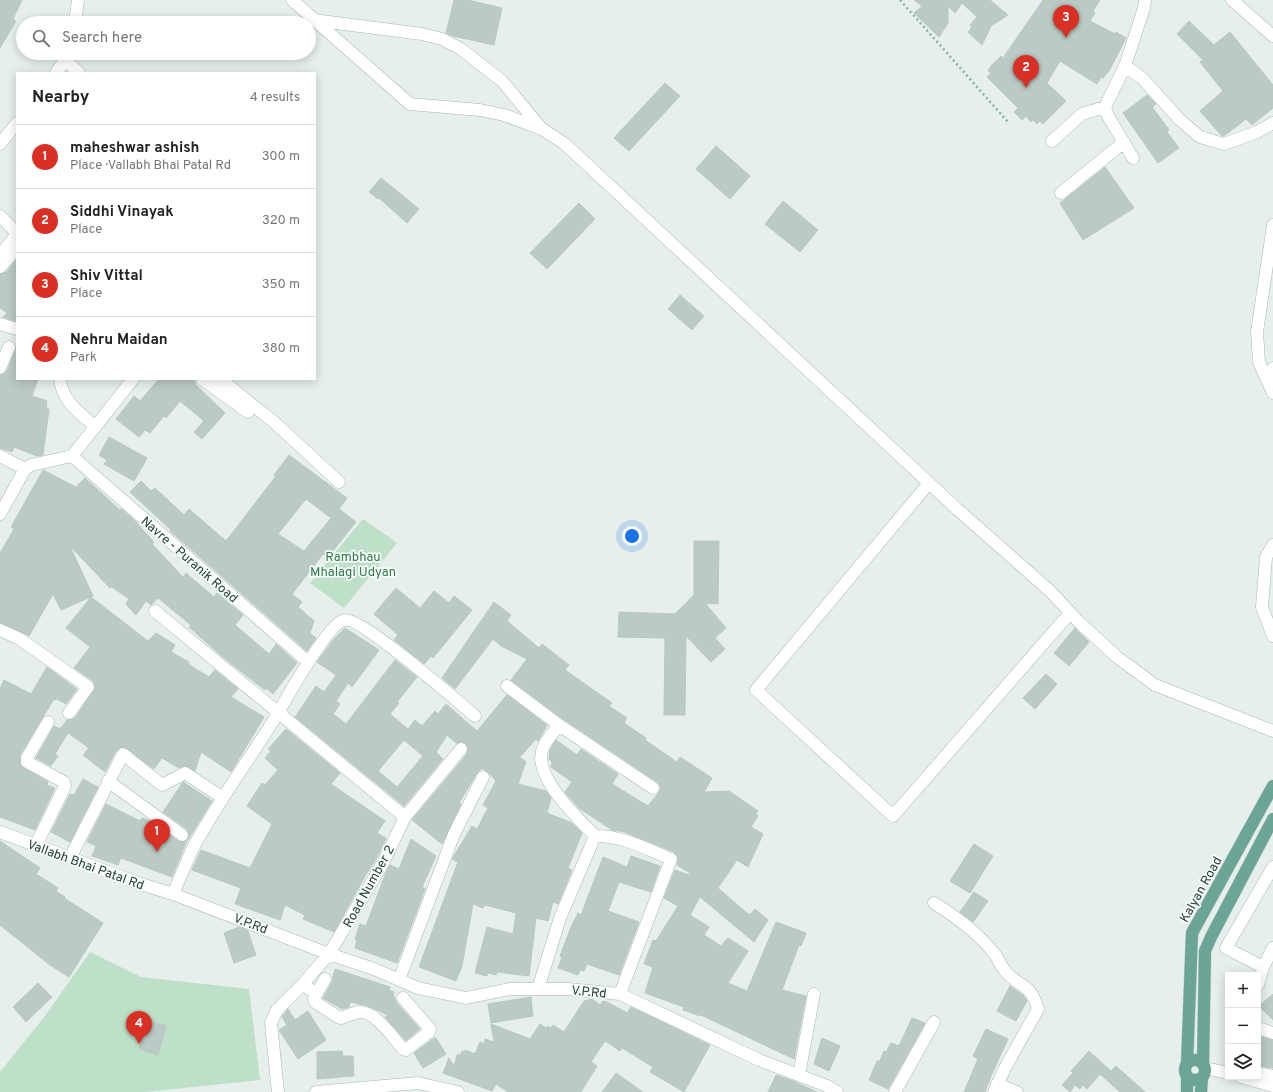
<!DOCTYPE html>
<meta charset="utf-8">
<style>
:root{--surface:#fff;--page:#f2f2f2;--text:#222;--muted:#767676;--line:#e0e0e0;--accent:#d93025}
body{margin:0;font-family:Overpass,sans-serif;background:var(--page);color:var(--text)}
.controls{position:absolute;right:12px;bottom:12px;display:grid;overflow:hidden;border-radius:0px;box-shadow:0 2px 10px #0003}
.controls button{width:36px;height:36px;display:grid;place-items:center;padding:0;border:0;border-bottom:1px solid var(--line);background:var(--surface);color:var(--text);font:20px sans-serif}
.you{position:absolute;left:632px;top:536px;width:14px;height:14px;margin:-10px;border:3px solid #fff;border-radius:50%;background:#1a73e8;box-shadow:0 0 0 6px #1a73e833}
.badge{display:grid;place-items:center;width:26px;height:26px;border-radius:50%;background:var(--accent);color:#fff;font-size:13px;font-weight:700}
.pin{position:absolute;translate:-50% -33px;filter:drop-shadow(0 1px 2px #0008)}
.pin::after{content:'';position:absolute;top:21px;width:14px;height:12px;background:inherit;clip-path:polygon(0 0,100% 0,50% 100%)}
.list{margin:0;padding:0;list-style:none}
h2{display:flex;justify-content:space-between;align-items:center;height:52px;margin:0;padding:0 16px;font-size:17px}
h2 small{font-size:13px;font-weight:400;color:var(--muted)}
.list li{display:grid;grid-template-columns:26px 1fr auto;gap:12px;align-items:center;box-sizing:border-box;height:64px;padding:0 16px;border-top:1px solid var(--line)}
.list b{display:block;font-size:15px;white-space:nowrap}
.list p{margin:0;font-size:13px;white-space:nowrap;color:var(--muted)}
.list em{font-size:13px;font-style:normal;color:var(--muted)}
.icon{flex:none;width:22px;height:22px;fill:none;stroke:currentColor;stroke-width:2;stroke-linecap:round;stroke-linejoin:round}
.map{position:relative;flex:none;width:1273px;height:1092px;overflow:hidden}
.search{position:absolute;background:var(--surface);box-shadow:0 2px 10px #0003;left:16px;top:16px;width:300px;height:44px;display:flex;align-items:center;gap:10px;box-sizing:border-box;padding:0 14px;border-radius:22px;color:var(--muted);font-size:15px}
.panel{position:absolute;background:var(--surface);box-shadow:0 2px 10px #0003;left:16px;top:72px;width:300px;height:308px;border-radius:0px}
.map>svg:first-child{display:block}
.green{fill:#bfe0c8}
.building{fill:#bbcac4;stroke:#b8c9c2;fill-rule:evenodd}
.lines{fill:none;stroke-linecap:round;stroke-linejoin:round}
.minor-casing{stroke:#a8b8b2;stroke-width:13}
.major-casing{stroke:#c2cac8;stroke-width:13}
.path{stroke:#86b3a5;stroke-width:2.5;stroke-dasharray:2 3;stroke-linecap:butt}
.minor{stroke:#fff;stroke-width:12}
.major{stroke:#6aa596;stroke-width:12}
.labels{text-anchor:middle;stroke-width:3.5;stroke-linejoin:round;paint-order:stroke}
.park-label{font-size:13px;fill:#2d7a4b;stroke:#f7fbf9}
.street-label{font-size:13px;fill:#24423a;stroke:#f7fbf9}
</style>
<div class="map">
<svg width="1273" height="1092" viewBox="0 0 1273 1092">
<rect width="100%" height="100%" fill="#e6efeb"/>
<path class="green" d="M363,519l34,24 -53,65 -34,-25z
M90,952l51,25 108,12 11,91 -114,12h-146v-20l45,-56z"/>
<path class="building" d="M0,0h22l-9,19 3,2 -16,27z
M454,0h14l34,8 -8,37 -41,-9 -7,-3z
M914,0h76l18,15 -17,11 -9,19 -14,-13 4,-5 -2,-2 7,-8 -15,-14 -7,10 -7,-7v17l-9,14 -25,-24 8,-7z
M1043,0h57l-7,11 2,2 -5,8 25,13 1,-2 10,6 -17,33 -6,7 -2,-1 -4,7 -37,-23 -13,22 19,18 -23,23 -3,-3 -3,3 -4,-4 -2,2 -5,-6 -4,4 -8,-8 4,-4 -31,-31 4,-4 -3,-2 3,-5 10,-10 2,2z
M1189,21l25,24 16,-13 43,53v23l-21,17 -6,-6 -22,17 -3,-1 -21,-24 23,-20 -23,-29 3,-2 -26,-26z
M665,83l15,13 -51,55 -15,-13z
M1147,95l9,9 -4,3 17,23 -2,2 12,16 -21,15 -35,-50z
M716,146l34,30 -20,23 -34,-30z
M1105,167l29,41 -51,32 -23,-37z
M381,178l38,31 -12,14 -28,-25 -1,1 -9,-7z
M783,201l35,29 -18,22 -35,-28z
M579,203l16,16 -48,50 -17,-16z
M17,259v61l-2,1 -12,-4 4,-4 -7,-5v-34l6,-2z
M680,295l24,21 -12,14 -24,-21z
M17,346v33h21l-6,17 15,5 -1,8h3l-6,46 -6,1 -23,-9 -2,5 -12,-4v-73l7,-4z
M159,379h36v5l30,29 -23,26 -8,-7 10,-11 -24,-20 -14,17 -2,-2 -14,17 -5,-3 -6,7 -23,-18 18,-23 6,5z
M109,437l38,21 -13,23 -30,-17 3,-4 -8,-5z
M289,455l58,43 -8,11 17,13 -28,35 -5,-3 -31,40 10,8 -4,5 16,14 -4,12 6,5 -9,13 -137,-120 1,-1 -41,-38 11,-11 10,10 4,-3 29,27 5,-6 37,32 50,-65 -2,-1zM306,499l25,19 -27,33 -26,-17z
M43,470l33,17 9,-9 35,32 2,-1 12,11 20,22 -2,2 31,33 3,-4 28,24 3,-4 26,22 -8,10 34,29 7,-10 21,19 -24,31 -7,-6 -1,2 -41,-32 -35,-31 2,-2 -33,-27 -7,7 -5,-4 -10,14 -10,-11 3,-5 -17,-12 -2,1 -40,-42 23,50 -32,14 -8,-16 -24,42 -29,-13v-70l14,-24 -3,-2z
M694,541h25l-1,63 -13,-1 21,25 -11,10 10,11 -14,13 -25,-26 -1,79h-21l1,-77 -47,-1 1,-25 56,2 19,-19z
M396,588l24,20 14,-17 15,12 5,-7 18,14 -39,48 -2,-2 -7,8 -30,-24 4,-5 -24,-21z
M91,597l57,44 8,-8 19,12 -4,7 18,10 -1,2 21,13 6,-7 23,19 -7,8 33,20 -33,55 -30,-20 -6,19 -9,-5 -7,2 -17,-10 -8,11 -31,-22 -7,4 -11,21 -22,-17 6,-7 -21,-15 -13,21 3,2 -7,10 -15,-8 18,-32 6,3 7,-9 8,-2 20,-30 -2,-7 -19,-13 16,-21 -24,-19z
M494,602l17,13 -4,6 32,27 3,-4 27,21 -4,5 47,33 -3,3 18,12 -3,5 22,15 -1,2 32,22 3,-5 32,21 -8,14 25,-1 29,20 -2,3 2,2 -7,11 12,7 -15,33 -11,-7 -19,28 30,26h3l4,-5 13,11 -14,22 -54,-45 -10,18 19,12 -5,8 17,11 7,-8 20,13 -20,32 19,8 29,-69 30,11 -5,13 -2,-1 -17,45 24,6 -12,63 -93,-44 -1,1 -17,-6 1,-3 -39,-14 8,-26 -9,-3 9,-24 3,1 22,-35 -14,-8 11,-28 14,5 1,-2 -13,-8 1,-7 -4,-6 -49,-20 -13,-2 -33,-22 -14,-16 7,-10 -21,-15 1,-5 -3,-3 1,-9 6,-10 21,15 4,-6 37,25 -6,10 36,22 11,-14 2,-5 -4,-5 -94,-63 -52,-39 16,-21 -26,-13 -8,-7 -38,50 -13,-11z
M345,628l34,22 -27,37 -4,-4 -12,18 4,3 -7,10 13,10 49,-64 22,17 -20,25 2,1 -9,11 18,15 7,-9 7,6 13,-15 3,3 8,-10 31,27 30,-36 40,30 -9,16 -2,-2 -16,18 6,5 -8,22 28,7 5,7 -4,15 25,10 10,10 -14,35 4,2 -14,34 -5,-2 -5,19 -12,-3 -7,58 -32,-4 -1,3 -8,-2 -1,3 -12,-3 12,-46 26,7 3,-21 -31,-8 -2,3 -10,-4 -11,62 -6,15 -37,-14 39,-105 -6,-3 20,-33 5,3 11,-21 -5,-3 13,-24 -7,-8 -7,-5 -5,5 -18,30 2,1 -19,40 -30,-24 55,-66 1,-4 -2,-6 -4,-2 -6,1 -9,-8 -11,17 7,7 -39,47 -109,-89 21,-31 8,6 12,-17 -19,-13 17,-23zM404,740l19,16 -26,31 -19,-16z
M1075,628l14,14 -20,24 -15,-13z
M47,667l30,22 -11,15 -9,-5 -1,1 -2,-1 -34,56 1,11 27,16 -1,3 8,3 -20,42 -35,-13v-128l4,-9 27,14z
M1046,674l11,10 -22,25 -12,-11z
M286,729l54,44 -9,11 54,37 -8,12 9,5 -1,3 -9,18 -7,12h-1l-34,61 -31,-13 2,-4 -20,-10 -5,15 -45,-16 6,-16 -49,-18 9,-20 49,18 22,-44 -25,-18 15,-23 3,2 13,-15 -13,-12 6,-7 -3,-2z
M83,779l15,8 -28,55 -19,-10 19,-38 4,1z
M183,782l29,19 -26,42 -14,34 -51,-19 -3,7 -26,-9 4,-10 -9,-4 19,-38 34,17 2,-3 9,3 27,20 7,1 3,-2 1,-5 -2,-6 -24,-17z
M411,839l25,17 -14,31 3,2 -28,74 -42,-15 2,-8 -2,-1 5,-15 6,2 19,-51 5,-10 9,4z
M0,841l40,27 -4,6 22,14 -2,3 9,6 -1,1 39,25 -34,54 -19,-12 -50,-40z
M974,844l19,12 -23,37 -20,-12z
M631,856l29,10 -9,26 -32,-10 -11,29 31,11 -20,53 -32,-11 -3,7 -4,-1 -2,5 -20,-7 4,-11 -2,-1 11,-29 7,-14 3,2 22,-58 24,10z
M974,892l14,9 -15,21 -13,-10z
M239,927l9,4 8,24 -22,8 -10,-30z
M335,969l55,18 -1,3 5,2 -1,2 4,9 23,26 -14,12 -21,-24 3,-2 -20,-9 -18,-4 -1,5 -7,2 -19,-11 9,-16z
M38,983l14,14 -26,25 -13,-15z
M1010,986l13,9 4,6 -11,20 -19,-10z
M1273,994v26l-14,-14z
M531,997l2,19 -42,7 -3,-19z
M592,999l8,6 3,-4 4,1 20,11 4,-6 79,38 -26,47 -34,-20 3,-5 -31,-19 -2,3 -15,-10 -14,21 6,4 -16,26h-73l-12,-8 -4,7 -49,-18 6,-15 5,8 3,-11 4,-1 1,-3 3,1v-2l10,4 5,-12 4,2 1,-5 9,3 -3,-18 39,15 10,-15 6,4 2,-2 3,2 2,-3 11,7 20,-31z
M288,1009l7,11 13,-9 18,29 -28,19 -19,-29 8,-5 -5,-8z
M912,1018l13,5 -37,66 -19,-9 8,-19 2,1 5,-11 2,1 5,-9 8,3z
M147,1020l19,6 -8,29 -19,-6z
M986,1029l22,10 -17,37 -6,16h-21l14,-33 -5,-3z
M1258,1036l15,4v28l-15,-2z
M434,1038h2l10,16 -23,14 -9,-15z
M822,1038l18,8 -11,25 -15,-7z
M342,1051l1,5h10l1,20 -37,3v-27z
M1089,1051l22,20 5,-5 29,26h-25l-20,-18 -13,15 -4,-4 -3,4 -5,-4 -5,7 -8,-7 11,-12 -2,-2z
M616,1073l27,19h-41z
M776,1075l17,6 24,11h-49z"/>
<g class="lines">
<g class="minor-casing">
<path id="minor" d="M292,0l118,104 70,6 24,5 38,14 23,15 392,365 93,82 30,32 37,34 38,28 118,46
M1232,0l41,36
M313,20l109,14 20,5 19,10 41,32 39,47
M75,23l3,-23
M65,60l14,13
M1125,66l17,12 38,42 20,17 24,7 33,-12 16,-9
M56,73l9,-13 2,-7
M1052,141l30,-27 23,-7
M0,144l17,-21
M1133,158l-25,-42 -3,-9 20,-41 19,-58 1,-8
M1061,193l63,-51
M0,216l17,17
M1273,225l-16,107 2,30 14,31
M0,255l17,-21
M0,267l17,-19
M0,324l17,5
M0,368l9,-21
M60,379c2,22 19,34 35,47
M202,379l46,33
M220,379l54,43 65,60
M1270,385l3,-17
M0,456l25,13
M72,456l236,206
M929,483l-173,207 137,126 177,-203
M0,514l25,-45 6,-4 41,-9 61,-77
M1273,545l-7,12 -4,50 11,29
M155,611l250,206
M0,630l20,9 68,48 -19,26
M507,686l52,39 94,63
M108,781l74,54
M0,832l138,51 35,11 156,60 45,15 44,19 48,10 43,-9h58l53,5 139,66 68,26 10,6
M595,836c29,0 49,12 76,23l-51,135
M36,845l29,-59 -1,-4 -37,-20v-4l21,-36
M70,858l53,-104 39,31 23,-12 38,25
M173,894c6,-14 12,-28 18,-42 25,-49 59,-92 87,-139 9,-16 50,-89 66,-93 16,-4 113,81 131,96
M934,903c21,13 43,29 59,49 5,5 7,13 12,19 15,17 25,11 33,38l-33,59 -11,24
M1263,967l-37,-19 47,-81
M399,980l55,-146 29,-57
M302,985l15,8 -3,6 1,3 23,15 3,1c6,-2 12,-5 18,-6 16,-2 34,26 44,37l3,1 23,-18 1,-3 -27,-31
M1258,985l5,-18 10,-19
M538,989l22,-71 35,-82c-17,-18 -64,-61 -52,-88 3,-8 11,-16 16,-23
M317,993l8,-14
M1258,1028l15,5
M1205,1068l23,5
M1258,1073l15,3
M799,1075l15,-81
M1241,1077l32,9
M997,1084l20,8
M278,1092l-7,-69 6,-13 25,-25 27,-31 54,-91 22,-46 56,-68
M316,1092l102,-9 40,9
M895,1092l39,-70"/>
</g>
<g class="major-casing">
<path id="major" d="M1185 1070a10 10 0 1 1 20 0a10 10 0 1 1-20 0Z
M1187,1064l5,-131 81,-147
M1203,1065l2,-114 6,-14 62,-118
M1187,1092v-14
M1201,1092l1,-14"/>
</g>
<path class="path" d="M900,0l108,122"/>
<use href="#minor" class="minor"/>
<use href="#major" class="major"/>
</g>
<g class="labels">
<g class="park-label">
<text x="353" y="561">Rambhau<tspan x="353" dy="15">Mhalagi Udyan</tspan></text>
</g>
<g class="street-label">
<text transform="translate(190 559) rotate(41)" y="5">Navre - Puranik Road</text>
<text transform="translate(86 864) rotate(20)" y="5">Vallabh Bhai Patal Rd</text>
<text transform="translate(368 886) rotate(-61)" y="5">Road Number 2</text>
<text transform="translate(1200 889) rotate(-61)" y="5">Kalyan Road</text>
<text transform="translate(251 923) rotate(21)" y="5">V.P.Rd</text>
<text transform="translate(589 991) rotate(6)" y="5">V.P.Rd</text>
</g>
</g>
</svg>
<div class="controls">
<button>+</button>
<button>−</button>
<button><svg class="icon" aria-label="layers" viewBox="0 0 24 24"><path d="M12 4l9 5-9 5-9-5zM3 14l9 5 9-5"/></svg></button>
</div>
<div class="you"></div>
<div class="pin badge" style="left:157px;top:852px">1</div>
<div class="pin badge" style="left:1026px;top:88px">2</div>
<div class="pin badge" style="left:1066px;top:38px">3</div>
<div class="pin badge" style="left:139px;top:1044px">4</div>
<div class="search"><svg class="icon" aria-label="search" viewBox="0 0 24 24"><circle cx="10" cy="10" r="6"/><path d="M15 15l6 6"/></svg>Search here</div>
<section class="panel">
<h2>Nearby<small>4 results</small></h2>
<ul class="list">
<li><span class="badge">1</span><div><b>maheshwar ashish</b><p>Place · Vallabh Bhai Patal Rd</p></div><em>300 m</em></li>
<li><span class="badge">2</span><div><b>Siddhi Vinayak</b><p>Place</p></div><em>320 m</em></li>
<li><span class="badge">3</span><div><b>Shiv Vittal</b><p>Place</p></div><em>350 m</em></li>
<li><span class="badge">4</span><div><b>Nehru Maidan</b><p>Park</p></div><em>380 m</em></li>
</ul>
</section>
</div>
